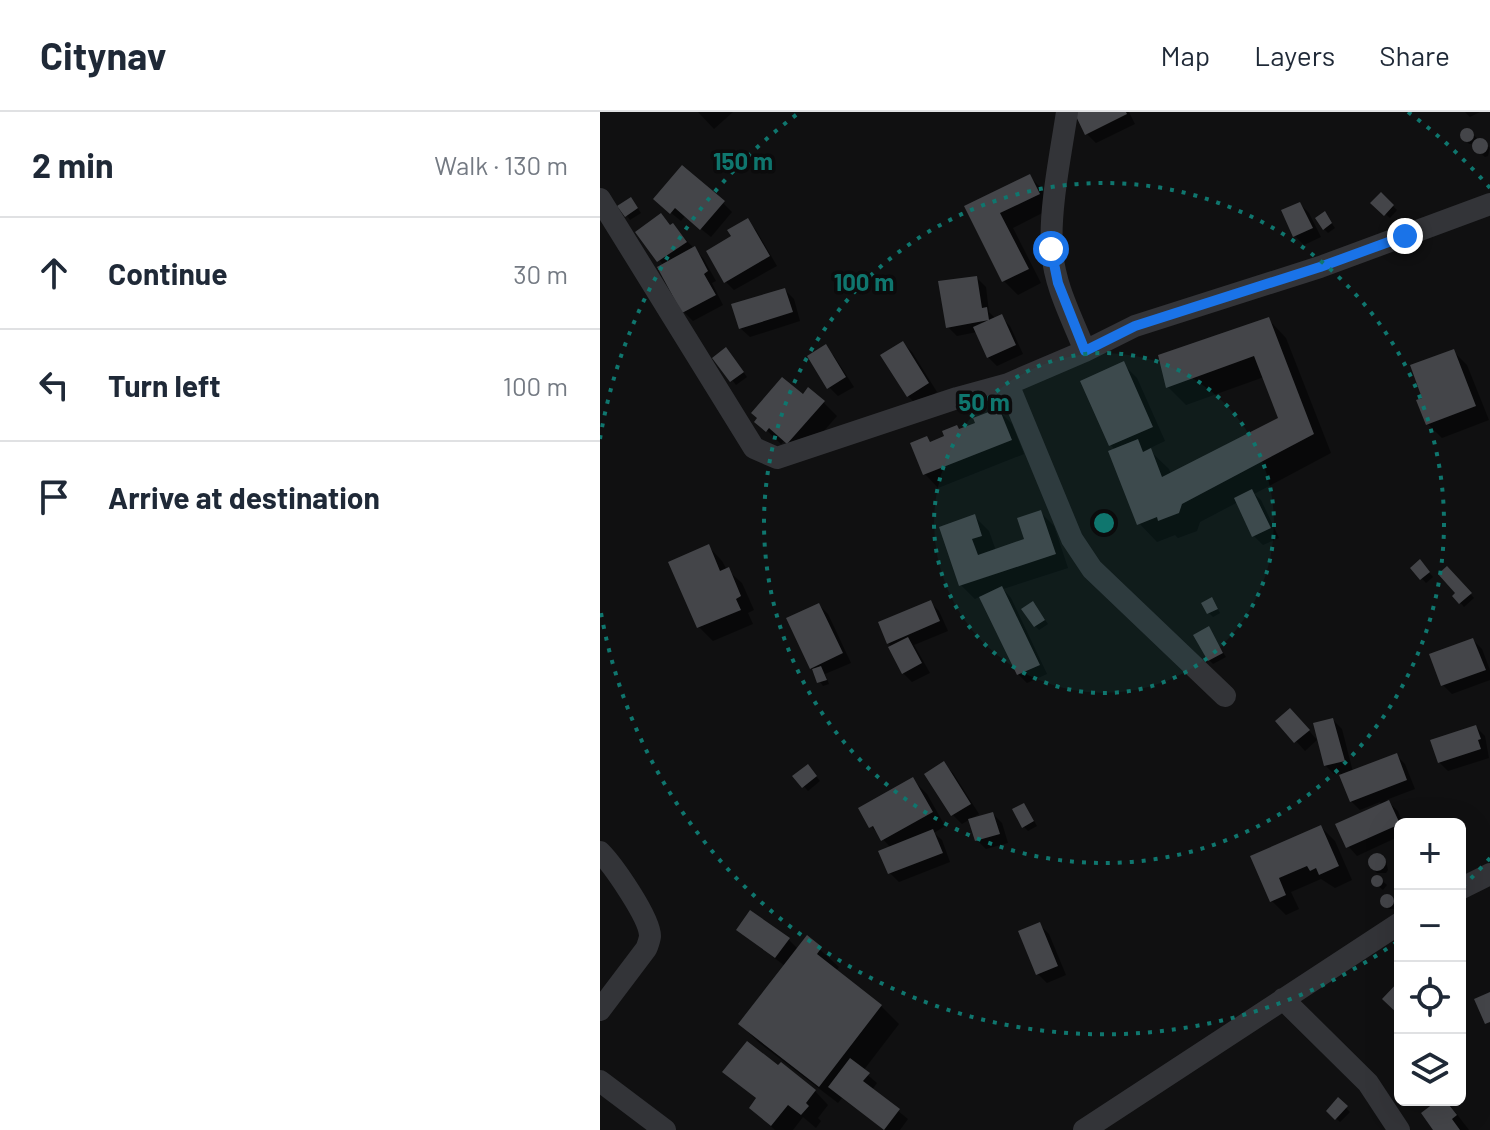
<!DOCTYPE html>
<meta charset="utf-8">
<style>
:root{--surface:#fff;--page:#f2f2f3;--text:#1f2937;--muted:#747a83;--line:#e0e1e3}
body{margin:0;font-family:Barlow,sans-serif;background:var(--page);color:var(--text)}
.controls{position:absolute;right:24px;bottom:24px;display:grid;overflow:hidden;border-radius:12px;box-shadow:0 8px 32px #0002}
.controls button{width:72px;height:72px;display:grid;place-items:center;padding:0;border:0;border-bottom:2px solid var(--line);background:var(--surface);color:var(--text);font:40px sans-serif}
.stop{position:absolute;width:24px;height:24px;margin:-18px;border:6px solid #1a73e8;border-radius:50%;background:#fff}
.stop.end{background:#1a73e8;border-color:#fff;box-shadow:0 2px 8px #0008}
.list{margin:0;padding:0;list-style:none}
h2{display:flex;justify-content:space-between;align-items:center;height:104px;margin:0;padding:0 32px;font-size:34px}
h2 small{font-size:26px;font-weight:400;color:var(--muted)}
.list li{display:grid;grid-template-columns:52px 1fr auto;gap:24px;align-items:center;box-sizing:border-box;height:112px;padding:0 32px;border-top:2px solid var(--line)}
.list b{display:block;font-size:30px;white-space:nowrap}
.list em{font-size:26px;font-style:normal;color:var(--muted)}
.icon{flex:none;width:44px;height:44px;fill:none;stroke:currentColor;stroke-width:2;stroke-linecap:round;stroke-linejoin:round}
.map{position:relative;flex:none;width:890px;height:1018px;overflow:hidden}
header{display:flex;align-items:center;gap:48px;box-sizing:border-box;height:112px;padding:0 40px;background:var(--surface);border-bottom:2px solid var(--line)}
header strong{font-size:38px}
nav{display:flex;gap:44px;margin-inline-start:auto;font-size:28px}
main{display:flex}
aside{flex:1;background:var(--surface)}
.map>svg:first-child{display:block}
.shadow{fill:#0007}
.building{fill:#444549}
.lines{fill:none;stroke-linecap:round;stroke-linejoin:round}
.minor{stroke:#333438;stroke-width:22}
.route{stroke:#1a73e8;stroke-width:10}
.ring{fill:none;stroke:#0f766e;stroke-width:4;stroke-dasharray:4 8}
.centre{fill:#0f766e;stroke:#0b0b0c;stroke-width:4}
.ring-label{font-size:24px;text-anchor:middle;font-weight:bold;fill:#0f766e;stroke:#0b0b0c;stroke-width:7;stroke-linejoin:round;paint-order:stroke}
</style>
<header>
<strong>Citynav</strong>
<nav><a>Map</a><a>Layers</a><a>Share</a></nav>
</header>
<main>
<aside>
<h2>2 min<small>Walk · 130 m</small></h2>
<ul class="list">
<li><svg class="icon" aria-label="ahead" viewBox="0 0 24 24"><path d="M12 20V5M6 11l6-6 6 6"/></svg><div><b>Continue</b></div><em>30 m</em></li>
<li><svg class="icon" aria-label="left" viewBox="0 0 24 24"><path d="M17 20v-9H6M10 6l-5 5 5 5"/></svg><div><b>Turn left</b></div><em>100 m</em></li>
<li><svg class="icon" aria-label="arrive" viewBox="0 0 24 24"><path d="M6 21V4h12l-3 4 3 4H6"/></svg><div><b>Arrive at destination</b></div></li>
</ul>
</aside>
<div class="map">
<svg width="890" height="1018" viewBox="0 0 890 1018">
<rect width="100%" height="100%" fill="#101011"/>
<path class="shadow" d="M98,0h35l-19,17z
M479,0h50l6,12 -39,19 -9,-9z
M865,0h15l-10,5z
M867,18l10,8 -1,3 5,-1 9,8 -2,8 -3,1 -11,-10 2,-3h-7l-4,-5 -2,-6z
M429,64l14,14 9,18 -39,20 28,55 -23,12 -14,-14 -38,-74z
M781,83l16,15 -7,8 -17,-15z
M34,91l7,10 -11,7 -10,-14z
M123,91l9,9 -21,25 -26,-21 -4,5 -16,-13z
M700,92l9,9 12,24 -17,8 -9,-9z
M728,106l7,10 -7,5 -4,-4z
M147,109l9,9 21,36 -43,24 -9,-9 9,-44z
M73,114l30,32 13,23 -4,2 11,22 -30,16 -9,-9 -24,-44 4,-2 -26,-34z
M377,166l9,9 3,25 7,7 5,-2 9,9 13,28 -26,12 -9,-9 -11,-25 -20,4 -9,-9z
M185,178l9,9 6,22 -50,16 -10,-9z
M668,207l18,19 45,115 -77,41 7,6 18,38 -16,7 -9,-9 -16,-34 -38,20 -3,9 -19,7 -3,-3 -18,7 -18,-19 -24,-73 -4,-5 12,-81 14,14 28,63 -17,8 21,20 2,6 109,-56 -16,-42 -78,28 -18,-18z
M303,231l9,9 25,40 -20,13 -9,-9z
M225,235l9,9 20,31 -16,9 -9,-9z
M853,239l14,14 22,55 -47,18 -14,-14 -3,-25z
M130,242l17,23 -11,8 -21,-27z
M203,285l20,5 14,14 -35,40 -18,-15 -3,3 -24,-23z
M398,298l14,14 12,30 -86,34 -13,-14 2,-35 5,5 45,-20z
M440,400l14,14 14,42 -65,21 8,9 36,76 -20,9 -9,-9 -37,-78 -6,3 -14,-14 14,-68 14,14 7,20 31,-10z
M109,435l13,14 5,9 15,13 12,27 -6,3 5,11 -40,17 -14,-14z
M820,450l13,15 -7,6 -14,-15z
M847,456l27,30 -10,9 -9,-11 3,-3z
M330,490l9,9 9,20 -34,14 16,28 -18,9 -9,-9 -14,-30z
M615,492l5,9 -7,4 -4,-4z
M219,493l9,9 23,49 -26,11 4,10 -6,2 -12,-18z
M436,496l12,16 -9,6 -4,-4z
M608,517l18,28 -13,7 -4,-4z
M873,528l9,9 8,21v10l-38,14 -9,-9z
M699,607l18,21 -12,11 -27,-30z
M733,608l9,9 11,43 43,-17 9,9 10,25 -29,11 12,11 5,13h-3v12l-43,20 -9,-10 33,-40 -1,-4 -20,8 -9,-9 -11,-28 -6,1 -9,-9z
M876,615l9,9 4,22 -41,13 -9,-9z
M344,652l9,9 26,41 -17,10 -9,-9 -26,-41z
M211,658l9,11 -12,10 -13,-15z
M313,668l14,14 18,32 -11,7 8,7 8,22 -51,20 -9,-9 1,-25 -20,-22z
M427,697l10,17 -9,5 -4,-4z
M393,702l9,9 6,20 -22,6 -9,-9z
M721,715l14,14 17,39 -17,8 -14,-9 -30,13 8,17 -13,6 -14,-14 -19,-44z
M772,745h10l4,4 2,9 -2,3h-9l-4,-4 -3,-10z
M778,765l9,8 -4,5 -10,-8z
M788,784l7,6v7h-6l-4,-4 -2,-6z
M440,813l9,9 17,41 -19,8 -9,-9z
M138,818l50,9 10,10 9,-11 32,29 -3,4 45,35 18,18 -36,47 14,12 -5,7 36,29 -8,11h-15l-43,-32 -4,5 -80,-61 -18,-18 45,-58z
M125,960l90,19 13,14 -10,13 3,3 -5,7 -13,-11 -10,13h-18l-24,-22 7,-8z
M738,988l12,12 -10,10 -12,-11z
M841,988l15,13 13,17h-33z"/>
<path class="building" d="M474,0h52l1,2 -42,21z
M860 23a7 7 0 1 1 14 0a7 7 0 1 1-14 0Z
M872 34a8 8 0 1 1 16 0a8 8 0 1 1-16 0Z
M82,53l43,36 -25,29 -25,-22 -5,6 -17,-15z
M430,62l10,20 -40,19 29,56 -27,13 -38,-76z
M781,80l13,13 -10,11 -14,-13z
M31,85l7,11 -13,9 -8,-11z
M700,90l13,26 -20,9 -12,-27z
M725,99l7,12 -9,7 -8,-12z
M61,101l9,12 3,-2 14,19 -30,20 -22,-30z
M148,106l22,38 -46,27 -18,-32 25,-15 -4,-6z
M95,134l13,25 -4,3 12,21 -34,18 -25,-46z
M377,164l5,32 5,-1 2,13 -43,8 -8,-47z
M185,176l8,24 -54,17 -8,-25z
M402,202l14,31 -29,13 -14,-31z
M669,205l45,117 -132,70 -3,9 -21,8 -1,-4 -20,8 -29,-74 30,-12 5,13 8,-4 11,29 116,-59 -24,-62 -88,32 -8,-33z
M303,229l26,42 -22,14 -27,-42z
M226,232l20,33 -19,12 -20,-33z
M126,235l18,25 -14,10 -18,-24z
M854,237l22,57 -50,19 -10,-25 6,-2 -12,-33z
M524,249l29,66 -44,19 -29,-65z
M182,265l21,17 5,-7 17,14 -38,43 -18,-16 -3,4 -12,-10 3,-4 -6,-5z
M399,296l13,32 -89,35 -13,-32 17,-7 3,6 14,-6 -2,-5 15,-6 2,4 16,-6 -2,-5z
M652,377l19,39 -19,9 -18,-39z
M441,398l15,44 -97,32 -20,-59 36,-13 7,22 -10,3 6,16 46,-16 -7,-21z
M109,432l11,27 9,-4 12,29 -5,3 5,11 -44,18 -29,-66z
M820,447l10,13 -10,8 -10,-12z
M847,454l25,27 -13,11 -7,-8 3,-3 -17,-19z
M402,474l38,79 -23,10 -38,-78z
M612,485l6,12 -11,5 -6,-11z
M331,488l9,21 -53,23 -9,-22z
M433,489l12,19 -11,7 -13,-18z
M219,491l24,50 -33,16 -24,-51z
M609,514l14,27 -15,8 -15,-26z
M308,525l14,26 -20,11 -14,-27z
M873,526l13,32 -45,16 -12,-32z
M221,554l6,14 -10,3 -5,-14z
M690,596l20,22 -16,13 -19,-22z
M733,606l12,43 -21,5 -11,-43z
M876,613l5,14 -3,1 3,9 -43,14 -8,-23z
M797,641l10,27 -57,22 -11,-27z
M344,649l27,43 -20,12 -27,-42z
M208,652l9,12 -15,12 -10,-12z
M313,665l20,35 -52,29 -8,-15 -4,2 -11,-20z
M789,688l11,24 -54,24 -11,-24z
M424,691l10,18 -12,7 -10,-19z
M393,700l7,22 -25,7 -7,-22z
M721,713l18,41 -20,9 -3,-7 -6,3 -3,-5 -28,12 7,17 -16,7 -20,-46z
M333,717l10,24 -55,21 -10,-23z
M768 750a9 9 0 1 1 18 0a9 9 0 1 1-18 0Z
M771 769a6 6 0 1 1 12 0a6 6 0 1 1-12 0Z
M780 789a7 7 0 1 1 14 0a7 7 0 1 1-14 0Z
M150,798l40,28 -15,20 -39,-28z
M440,810l18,44 -22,9 -18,-44z
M207,823l15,12 -5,7 65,51 -63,82 -81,-63z
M800,868v36l-18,-17z
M890,880v30l-5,2 -11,-25z
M147,929l31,24 3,-3 35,28 -10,13 3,3 -8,9 -13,-10 -17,21 -22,-18 7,-10 -34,-26z
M250,946l20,15 -7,8 37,28 -16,21 -56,-43z
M738,985l10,9 -13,14 -9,-9z
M838,988h7l12,15 -5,4 8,11h-27l-12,-17z"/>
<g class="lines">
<path class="minor" d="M467,0c-6,41 -18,97 -15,138 2,35 20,68 33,101
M0,87l154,249 23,10 180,-60 51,-14 77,-33 50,-25 185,-59 170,-63
M408,272l64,155 20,30 133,127
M0,740c13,13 50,66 50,84 0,2 -3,12 -4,13l-46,61
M860,777l30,-15
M683,887l85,84 31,47
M0,969l65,49
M484,1018l316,-207"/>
</g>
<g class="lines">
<path class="route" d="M451,137l7,34 27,68 50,-25 185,-59 85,-31"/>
</g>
<circle cx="504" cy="411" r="170" fill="#0f766e" fill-opacity=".12"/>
<g class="ring">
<circle cx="504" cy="411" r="170"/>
<circle cx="504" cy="411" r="340"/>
<path d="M890 746A511 511 0 0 1 862 775M797 830A511 511 0 0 1 0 495M0 327A511 511 0 0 1 200 0M808 0A511 511 0 0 1 890 76"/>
</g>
<circle cx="504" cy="411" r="12" class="centre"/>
<g class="ring-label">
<text x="143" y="58">150 m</text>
<text x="264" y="179">100 m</text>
<text x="384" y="299">50 m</text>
</g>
</svg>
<div class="controls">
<button>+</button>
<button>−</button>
<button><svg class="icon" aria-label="locate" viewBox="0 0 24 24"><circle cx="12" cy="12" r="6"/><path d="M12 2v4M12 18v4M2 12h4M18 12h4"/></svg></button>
<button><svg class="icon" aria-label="layers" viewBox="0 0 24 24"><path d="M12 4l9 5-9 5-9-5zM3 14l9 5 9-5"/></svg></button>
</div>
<div class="stop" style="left:451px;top:137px"></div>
<div class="stop end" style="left:805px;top:124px"></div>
</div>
</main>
